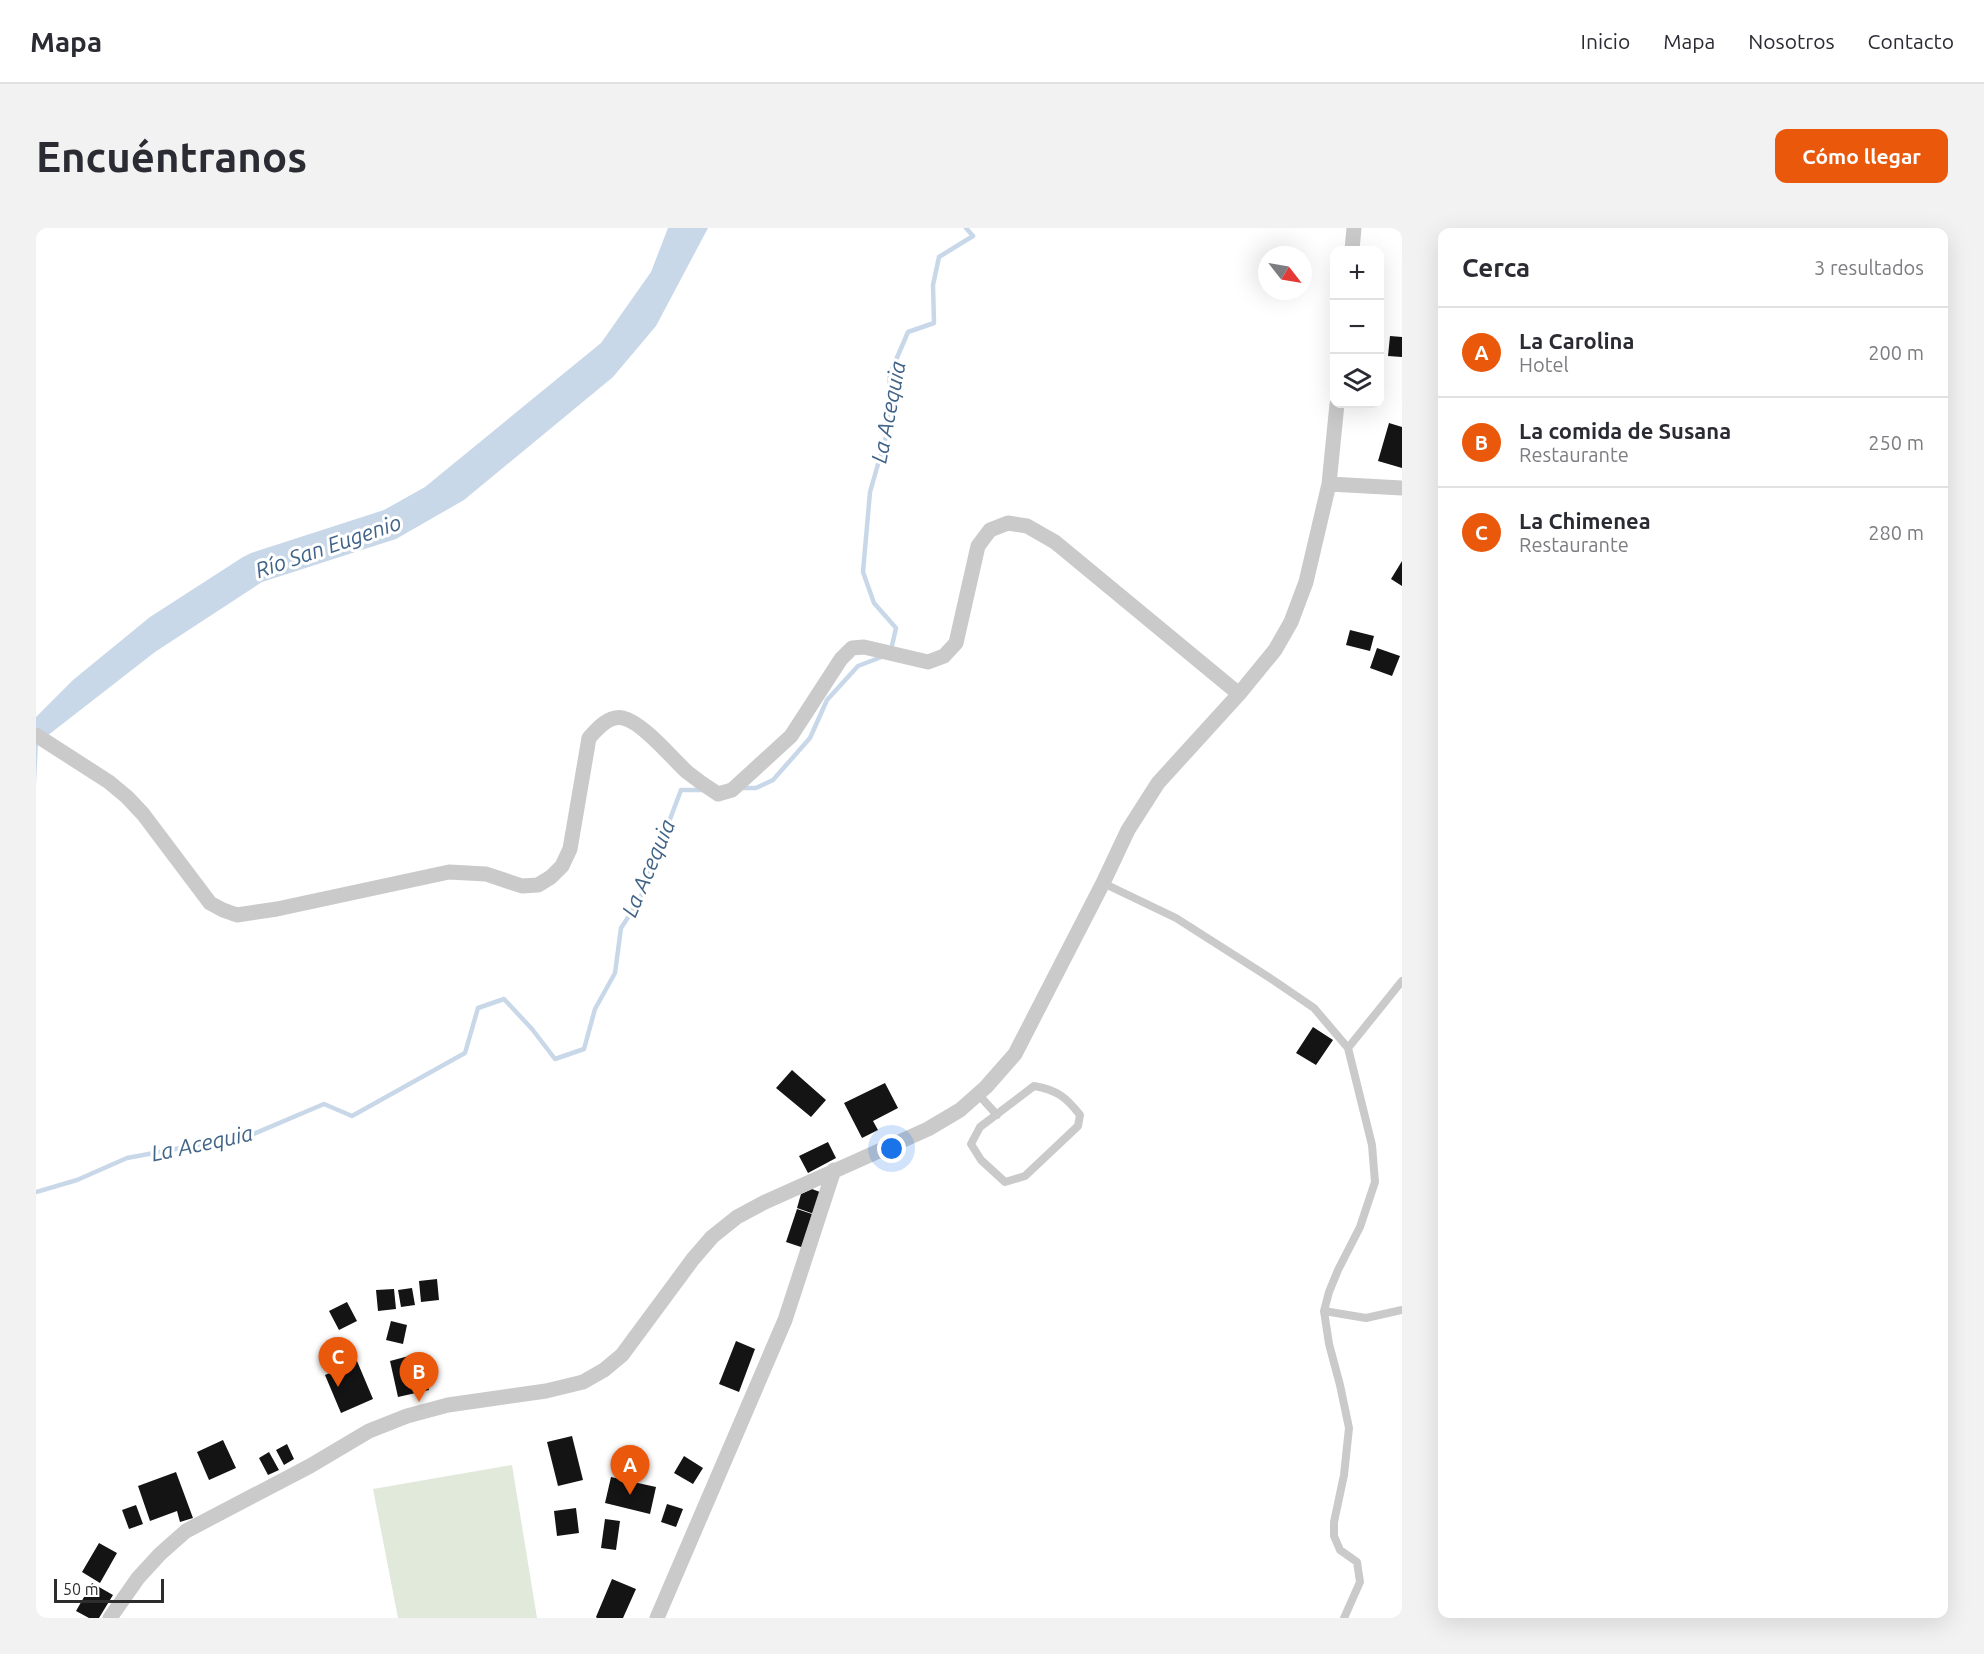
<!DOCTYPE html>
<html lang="es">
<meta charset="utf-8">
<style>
:root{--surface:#fff;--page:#f2f2f3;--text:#2b2b33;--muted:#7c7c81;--line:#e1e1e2;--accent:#ea580c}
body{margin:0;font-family:Ubuntu,sans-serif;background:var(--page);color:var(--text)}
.controls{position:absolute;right:18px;top:18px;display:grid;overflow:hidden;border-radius:12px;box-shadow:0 6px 24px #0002}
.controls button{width:54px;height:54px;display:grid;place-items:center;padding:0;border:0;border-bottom:2px solid var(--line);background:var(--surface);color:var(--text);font:30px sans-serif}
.compass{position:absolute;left:1222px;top:18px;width:54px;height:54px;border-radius:50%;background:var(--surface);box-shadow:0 6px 24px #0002;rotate:121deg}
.scale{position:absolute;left:18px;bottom:15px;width:110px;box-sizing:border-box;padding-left:6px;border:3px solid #2d2d2d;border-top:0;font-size:16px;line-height:21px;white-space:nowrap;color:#2d2d2d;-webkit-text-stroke:4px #fff;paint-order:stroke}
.you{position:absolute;left:856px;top:921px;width:21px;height:21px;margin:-15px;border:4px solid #fff;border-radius:50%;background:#1a73e8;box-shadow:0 0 0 9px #1a73e833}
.badge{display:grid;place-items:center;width:39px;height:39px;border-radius:50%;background:var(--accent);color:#fff;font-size:20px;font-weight:700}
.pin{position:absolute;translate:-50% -50px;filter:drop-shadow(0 2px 3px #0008)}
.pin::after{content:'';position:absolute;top:32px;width:21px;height:18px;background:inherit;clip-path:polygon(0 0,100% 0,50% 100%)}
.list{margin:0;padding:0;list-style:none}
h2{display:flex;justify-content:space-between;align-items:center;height:78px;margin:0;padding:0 24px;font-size:26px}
h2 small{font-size:20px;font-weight:400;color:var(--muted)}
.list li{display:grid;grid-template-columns:39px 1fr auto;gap:18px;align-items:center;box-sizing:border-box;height:90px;padding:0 24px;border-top:2px solid var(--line)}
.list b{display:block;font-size:22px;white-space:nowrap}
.list p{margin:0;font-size:20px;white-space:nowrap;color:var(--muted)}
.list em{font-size:20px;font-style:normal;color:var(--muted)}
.icon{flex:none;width:33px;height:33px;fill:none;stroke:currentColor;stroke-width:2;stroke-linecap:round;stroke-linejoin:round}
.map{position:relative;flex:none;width:1366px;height:1390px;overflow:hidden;border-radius:12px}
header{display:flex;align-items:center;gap:36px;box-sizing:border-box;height:84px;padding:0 30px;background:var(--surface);border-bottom:2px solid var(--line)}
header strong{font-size:28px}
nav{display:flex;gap:33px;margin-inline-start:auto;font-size:21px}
.intro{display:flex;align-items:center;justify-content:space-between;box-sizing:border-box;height:144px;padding:0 36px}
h1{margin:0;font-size:42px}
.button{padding:15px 27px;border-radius:12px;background:var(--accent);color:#fff;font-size:21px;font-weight:700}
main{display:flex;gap:36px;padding:0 36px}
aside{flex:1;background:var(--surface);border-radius:12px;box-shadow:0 6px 24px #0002}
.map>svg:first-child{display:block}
.green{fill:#e1e9db}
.water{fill:#c8d8e8}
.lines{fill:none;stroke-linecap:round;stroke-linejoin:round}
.stream{stroke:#c8d8e8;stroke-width:4.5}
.building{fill:#141414}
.service{stroke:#cacaca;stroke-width:8}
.minor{stroke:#cacaca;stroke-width:15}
.labels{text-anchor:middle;stroke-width:6;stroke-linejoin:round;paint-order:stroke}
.water-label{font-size:22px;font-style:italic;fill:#416488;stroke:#fff}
</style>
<header>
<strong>Mapa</strong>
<nav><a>Inicio</a><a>Mapa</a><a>Nosotros</a><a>Contacto</a></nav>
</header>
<div class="intro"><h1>Encuéntranos</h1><a class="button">Cómo llegar</a></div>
<main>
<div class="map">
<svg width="1366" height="1390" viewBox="0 0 1366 1390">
<rect width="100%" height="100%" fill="#fff"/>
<path class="green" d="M476,1237l25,153h-139l-25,-129z"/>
<path class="water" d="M632,0h40l-52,98 -43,51 -149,123 -68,39 -134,43 -107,70 -117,91 -2,44v-70l37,-37 77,-63 93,-60 8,-4 133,-43 41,-23 176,-144 50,-71z"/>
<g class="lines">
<path class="stream" d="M855,422l5,-22 -22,-25 -11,-31 7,-80 17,-59 3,-59 18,-42 26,-9 -1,-38 6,-28 34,-21 -7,-8
M705,560h15l17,-8 37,-42 17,-38 31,-34 26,-10
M0,964l41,-12 50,-22 124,-23 73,-31 28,12 113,-63 13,-45 26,-9 28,30 23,30 29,-10 11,-40 20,-36 6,-45 19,-29 41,-109h23"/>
</g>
<path class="building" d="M1354,108l12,1v20l-14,-1z
M1353,195l13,4v41l-24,-7z
M1366,333v25l-11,-7z
M1314,402l24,6 -4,15 -24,-6z
M1341,420l23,8 -8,20 -22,-8z
M1277,799l20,13 -17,25 -20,-12z
M756,842l34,30 -15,17 -35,-29z
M849,855l13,25 -25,13 5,9 -16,8 -18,-35z
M792,914l8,16 -28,15 -9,-17z
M776,961l8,3 -6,22 -17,-6 4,-14z
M761,981l18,6 -11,33 -18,-6z
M401,1051l2,21 -18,2 -2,-21z
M376,1060l3,17 -14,2 -3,-17z
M358,1061l2,20 -18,2 -2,-21z
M311,1074l10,19 -18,9 -10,-19z
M355,1093l16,4 -4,19 -17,-4z
M700,1113l19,8 -16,43 -20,-8z
M384,1125l9,37 -31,7 -8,-36z
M321,1133l16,38 -32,14 -16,-38z
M536,1208l11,44 -25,6 -11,-44z
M187,1212l13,28 -27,12 -12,-28z
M251,1216l7,15 -10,6 -8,-15z
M233,1224l10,18 -11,5 -9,-17z
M648,1228l19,12 -10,16 -19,-11z
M140,1244l17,46 -13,4 -3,-11 -27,10 -12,-35z
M575,1249l45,10 -6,27 -45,-11z
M631,1276l16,5 -7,18 -15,-5z
M100,1277l7,19 -14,5 -7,-19z
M540,1280l3,25 -22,3 -3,-25z
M569,1291l15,2 -4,29 -15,-2z
M63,1315l18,10 -17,30 -18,-11z
M576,1351l24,10 -13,29h-26l-1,-1z
M56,1355l21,12 -14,23h-10l-13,-7z"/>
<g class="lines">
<path class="service" d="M1067,655l73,35 97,62 41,28 34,40 24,97 3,37 -15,45 -22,43 -9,22 -5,19 5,33 11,41 9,43 -5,47 -10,47v14l6,14 17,12 3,20 -16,36
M1312,820l54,-67
M998,858c23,4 32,11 46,29l-2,11 -53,50 -20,6 -24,-22 -10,-16 9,-17z
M942,866l19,21
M1288,1083l42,7 36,-8"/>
<path class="minor" d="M1316,22l2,-22
M1293,256l73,4
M0,507l73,47 18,15 16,17 67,89 13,7 14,5 40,-6 172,-37 37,2 36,12 16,-1 13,-8 11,-11 8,-17 19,-111c8,-9 20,-23 34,-20 19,4 49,40 64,54 10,8 20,15 31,22l14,-4 59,-54 50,-77 11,-11 12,-1 64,15 16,-6 12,-13 22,-97 12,-16 18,-7 19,3 28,16 184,152
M74,1390l28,-40 22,-24 26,-23 124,-65 59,-35 38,-15 41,-11 98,-14 37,-9 21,-12 18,-15 71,-96 19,-22 25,-20 26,-14 165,-74 32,-19 26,-23 29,-33 88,-171 25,-53 30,-47 81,-89 36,-44 16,-28 15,-40 23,-98 8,-80
M621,1390l128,-298 49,-150"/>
</g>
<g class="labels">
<g class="water-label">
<text transform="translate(852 184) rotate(-79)" y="8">La Acequia</text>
<text transform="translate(292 318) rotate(-19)" y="8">Río San Eugenio</text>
<text transform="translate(612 640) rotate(-67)" y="8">La Acequia</text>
<text transform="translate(166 915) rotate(-12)" y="8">La Acequia</text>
</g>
</g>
</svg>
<div class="controls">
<button>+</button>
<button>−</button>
<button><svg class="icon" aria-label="layers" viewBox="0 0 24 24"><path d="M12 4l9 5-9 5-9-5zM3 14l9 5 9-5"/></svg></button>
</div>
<svg class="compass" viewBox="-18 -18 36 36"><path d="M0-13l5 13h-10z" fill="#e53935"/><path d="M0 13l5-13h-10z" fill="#7c7c81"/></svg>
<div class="scale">50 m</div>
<div class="you"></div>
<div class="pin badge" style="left:594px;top:1267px">A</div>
<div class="pin badge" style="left:383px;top:1174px">B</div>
<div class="pin badge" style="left:302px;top:1159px">C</div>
</div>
<aside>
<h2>Cerca<small>3 resultados</small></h2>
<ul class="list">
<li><span class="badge">A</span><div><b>La Carolina</b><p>Hotel</p></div><em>200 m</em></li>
<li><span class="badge">B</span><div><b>La comida de Susana</b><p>Restaurante</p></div><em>250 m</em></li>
<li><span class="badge">C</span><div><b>La Chimenea</b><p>Restaurante</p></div><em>280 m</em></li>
</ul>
</aside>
</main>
